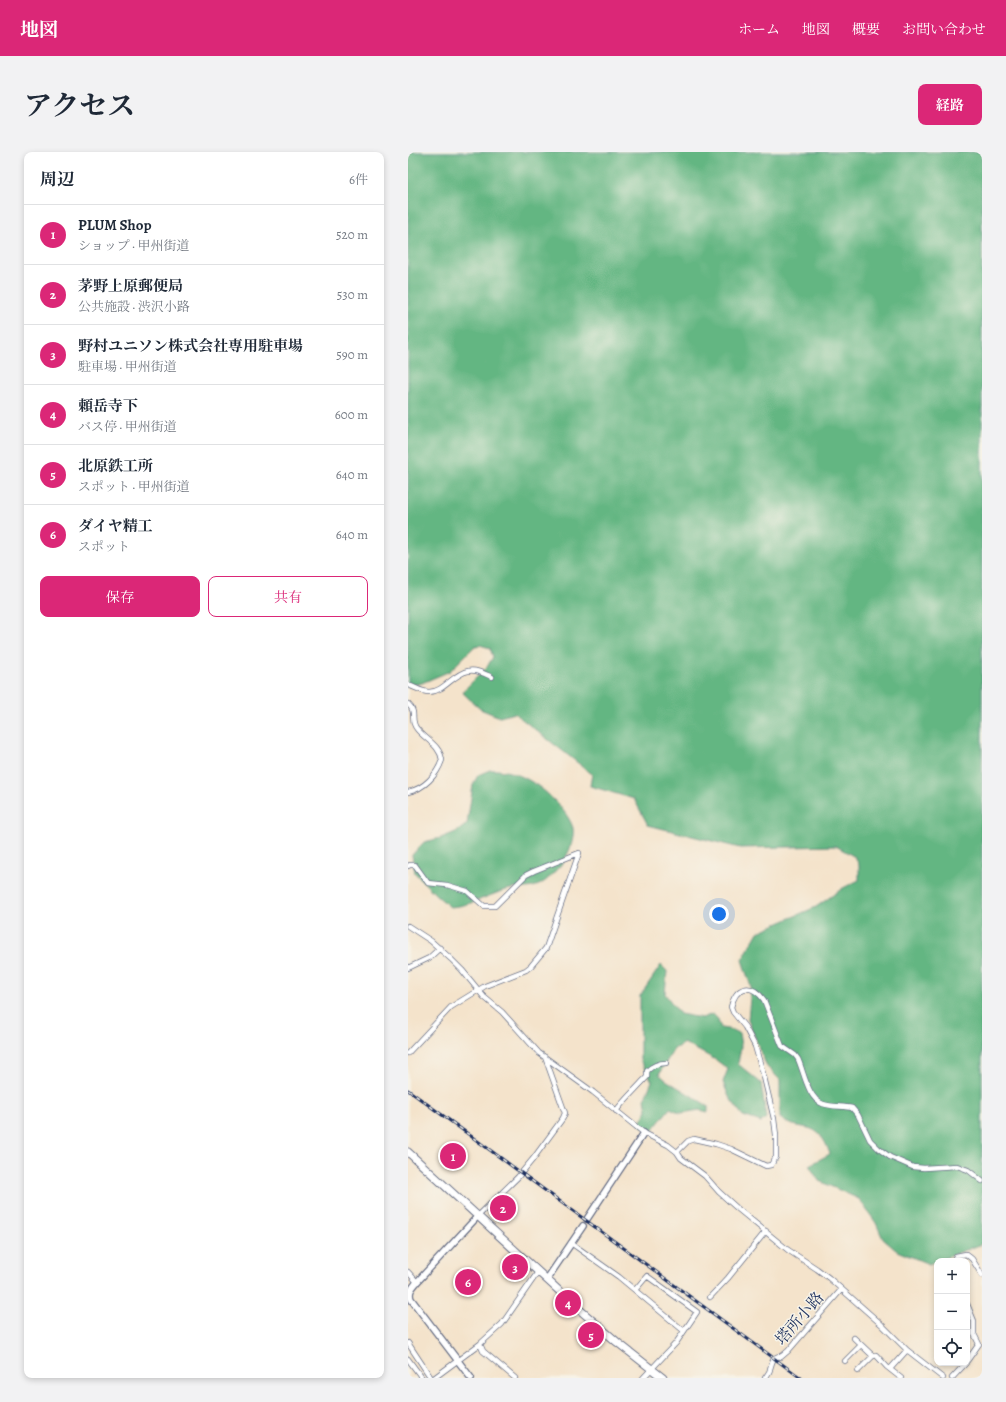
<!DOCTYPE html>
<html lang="ja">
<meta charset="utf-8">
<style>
:root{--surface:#fff;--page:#f2f2f3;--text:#1f2937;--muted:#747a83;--line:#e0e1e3;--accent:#db2777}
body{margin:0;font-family:Alegreya,"Noto Serif JP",serif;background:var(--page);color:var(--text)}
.controls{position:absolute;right:12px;bottom:12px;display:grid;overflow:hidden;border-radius:8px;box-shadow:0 2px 6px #0003}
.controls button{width:36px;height:36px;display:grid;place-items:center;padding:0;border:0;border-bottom:1px solid var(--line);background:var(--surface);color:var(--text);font:20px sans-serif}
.you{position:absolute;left:311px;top:762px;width:14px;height:14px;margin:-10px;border:3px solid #fff;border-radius:50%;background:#1a73e8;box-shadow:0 0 0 6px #1a73e833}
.badge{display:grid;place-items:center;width:26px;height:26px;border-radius:50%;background:var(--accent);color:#fff;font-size:13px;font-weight:700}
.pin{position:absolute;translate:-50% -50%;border:2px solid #fff;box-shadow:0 1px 4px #0006}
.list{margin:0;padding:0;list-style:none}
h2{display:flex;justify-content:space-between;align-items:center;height:52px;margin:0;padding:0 16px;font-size:17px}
h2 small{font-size:13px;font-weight:400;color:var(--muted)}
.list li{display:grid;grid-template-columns:26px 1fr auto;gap:12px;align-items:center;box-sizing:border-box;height:60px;padding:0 16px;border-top:1px solid var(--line)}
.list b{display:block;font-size:15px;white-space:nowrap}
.list p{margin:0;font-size:13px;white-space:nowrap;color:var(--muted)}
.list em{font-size:13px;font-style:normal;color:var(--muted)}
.actions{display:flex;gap:8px;padding:12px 16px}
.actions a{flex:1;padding:9px 0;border:1px solid var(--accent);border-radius:8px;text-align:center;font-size:14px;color:var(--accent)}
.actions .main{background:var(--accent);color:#fff}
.icon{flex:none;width:22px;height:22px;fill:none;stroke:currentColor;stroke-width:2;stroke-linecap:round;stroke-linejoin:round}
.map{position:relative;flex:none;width:574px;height:1226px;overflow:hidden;border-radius:8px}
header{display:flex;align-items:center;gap:24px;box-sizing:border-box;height:56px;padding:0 20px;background:var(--accent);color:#fff}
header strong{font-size:19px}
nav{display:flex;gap:22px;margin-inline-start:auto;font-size:14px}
.intro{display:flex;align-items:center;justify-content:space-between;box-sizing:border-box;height:96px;padding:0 24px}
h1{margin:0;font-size:28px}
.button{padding:10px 18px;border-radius:8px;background:var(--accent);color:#fff;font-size:14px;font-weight:700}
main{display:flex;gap:24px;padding:0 24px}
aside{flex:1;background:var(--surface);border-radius:8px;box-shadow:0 2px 6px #0003}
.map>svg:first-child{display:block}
.forest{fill:#63b682;stroke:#3f7270}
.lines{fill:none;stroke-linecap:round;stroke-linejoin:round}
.minor-casing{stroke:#676e84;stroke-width:6}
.tertiary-casing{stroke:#676e84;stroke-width:8}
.trunk-casing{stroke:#676e84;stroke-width:9}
.minor{stroke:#fff;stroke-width:4.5}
.tertiary{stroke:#fff;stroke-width:5.5}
.trunk{stroke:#fff;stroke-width:7}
.rail-casing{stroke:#1b2f5e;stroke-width:3}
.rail{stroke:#f7f3e8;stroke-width:1.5;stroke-dasharray:4.5;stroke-linecap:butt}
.labels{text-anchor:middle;stroke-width:3;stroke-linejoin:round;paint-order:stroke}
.street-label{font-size:16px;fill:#1b2f5e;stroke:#f7f3e8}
</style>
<header>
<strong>地図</strong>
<nav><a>ホーム</a><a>地図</a><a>概要</a><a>お問い合わせ</a></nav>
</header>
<div class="intro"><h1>アクセス</h1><a class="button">経路</a></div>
<main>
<aside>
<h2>周辺<small>6件</small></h2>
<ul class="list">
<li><span class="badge">1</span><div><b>PLUM Shop</b><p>ショップ · 甲州街道</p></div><em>520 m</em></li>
<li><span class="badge">2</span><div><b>茅野上原郵便局</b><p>公共施設 · 渋沢小路</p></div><em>530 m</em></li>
<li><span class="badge">3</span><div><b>野村ユニソン株式会社専用駐車場</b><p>駐車場 · 甲州街道</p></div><em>590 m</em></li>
<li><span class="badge">4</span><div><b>頼岳寺下</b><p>バス停 · 甲州街道</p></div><em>600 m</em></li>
<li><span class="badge">5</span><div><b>北原鉄工所</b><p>スポット · 甲州街道</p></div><em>640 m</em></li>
<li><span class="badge">6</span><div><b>ダイヤ精工</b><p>スポット</p></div><em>640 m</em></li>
</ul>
<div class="actions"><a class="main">保存</a><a>共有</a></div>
</aside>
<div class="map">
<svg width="574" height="1226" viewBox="0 0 574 1226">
<rect width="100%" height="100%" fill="#f7f3e8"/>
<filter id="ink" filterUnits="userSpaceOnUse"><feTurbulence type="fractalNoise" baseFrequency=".025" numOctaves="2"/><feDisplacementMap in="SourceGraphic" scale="8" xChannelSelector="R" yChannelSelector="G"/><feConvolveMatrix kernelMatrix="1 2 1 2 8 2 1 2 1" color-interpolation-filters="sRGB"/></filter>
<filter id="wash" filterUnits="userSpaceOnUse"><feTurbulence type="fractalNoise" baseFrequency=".012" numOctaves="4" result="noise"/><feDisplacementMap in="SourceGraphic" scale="16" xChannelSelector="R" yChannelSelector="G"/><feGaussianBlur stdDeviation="0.9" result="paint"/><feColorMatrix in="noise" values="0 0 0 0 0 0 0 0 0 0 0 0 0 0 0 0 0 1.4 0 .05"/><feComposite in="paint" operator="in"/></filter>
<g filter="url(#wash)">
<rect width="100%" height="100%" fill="#f4e3cb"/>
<path class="forest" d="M0,0h574v1092l-53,20 -32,-13 -14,-12 -7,-16 -17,-24 -40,-18 -10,-16 21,-11c-13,-38 -28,-19 -50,-36v-38l-13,-13 -19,-47 3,-33 -9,-27 16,-28 58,-25 27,-19 16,-8v-15l-4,-8 -19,-11 -96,2 -92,-23 -14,-26 -44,-13 2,-12 -78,-61 -14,4 -20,-8 -18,-17 25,-25 6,-10 -3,-9 -10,-3 -5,1 -25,25 -28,12 -14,3z
M82,618c28,-2 55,18 72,39 4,5 9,12 11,19 2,13 -6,30 -14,39 -6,6 -11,13 -18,17 -12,6 -19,3 -30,5 -5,1 -10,2 -14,4 -17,6 -29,13 -47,14l-15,-13 -20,-21 -3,-18 12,-13 17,-4 17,-7 9,-7 6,-39 5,-10z
M253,813l6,6 -2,23 15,20 22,4 11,-4 4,4 4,10 12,2 6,3 2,13 -3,18 23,19 5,35 -5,4 -18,-6 -14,-19 -6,-15 5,-13 -12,-9 -32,-17 -10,6 -15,25 7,6 42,26v6l-8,-2 -19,3 -11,-5 -19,24 -12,-8 8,-14 -2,-12 7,-17 -12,-21v-64z"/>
</g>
<g filter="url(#ink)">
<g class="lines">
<g class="minor-casing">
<path id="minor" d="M0,533c7,2 13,7 21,7 15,0 24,-18 39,-21 8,-2 17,3 24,6
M0,552c10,9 1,16 9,25 9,11 23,16 25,31 -5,15 -18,29 -34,32
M0,714l2,-1h5l13,18 19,2 20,6 17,15h11l31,-31 8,-4 45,-18
M0,774l23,15 20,18 11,11 22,27 18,15 37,41 54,39 51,41 24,12 9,7 4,6 24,18 14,16 19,17 50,41 29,19 12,9 52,46 26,26 36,28
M0,816l21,-10 11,-10
M0,901l43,-46 34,-21 41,-16 5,-4 15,-18 33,-95
M208,959c8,-11 19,-21 28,-31l3,-3v-6c6,-6 11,-8 19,-8
M269,1000l11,-11 6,-2 22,5 15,5 35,17 5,-1 5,-8v-22l-2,-16 -10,-42 -9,-31 -10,-19 -12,-15 -2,-5c5,-21 20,-25 33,-7l18,46 13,9 3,4c6,13 10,40 25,45 9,3 19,2 29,4l6,7 12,25 9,9 11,8 23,10 11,1 33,-2 11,4 14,11
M69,1065l41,-40 15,-18 30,-41 2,-5 -20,-56
M163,1091l48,34 65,54
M545,1109l3,-5 10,-2 6,5 10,16
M0,1120l9,10
M227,1138l12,-14 50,36 -21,31 -33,35
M302,1145l18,-19 38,-47
M559,1152l7,17v13l5,10 -12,17
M446,1186l19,18 3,-1 11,12 14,11
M0,1191l23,35
M72,1192l3,7 32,27
M0,1207l14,19
M437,1209l16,-16
M482,1217l17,-19
M450,1219l15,-15
M26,1226l46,-34 22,-20 36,-52
M357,1226c2,-3 5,-6 5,-9 2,-6 2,-11 9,-13l2,1 7,-6 53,-61
M544,1226l14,-15"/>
</g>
<g class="tertiary-casing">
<path id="tertiary" d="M179,1067l57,-86
M139,1127l36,-53
M63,1226l-60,-79c-3,-8 2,-12 6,-17l60,-65"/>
</g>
<g class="trunk-casing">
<path id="trunk" d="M0,1000l172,158 37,32 46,36"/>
</g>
<use href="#minor" class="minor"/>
<use href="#tertiary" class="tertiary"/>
<use href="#trunk" class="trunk"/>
<g class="rail-casing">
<path id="rail" d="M0,938l393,288"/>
</g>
<use href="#rail" class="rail"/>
</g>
</g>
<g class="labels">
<g class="street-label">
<text transform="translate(391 1166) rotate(-49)" y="6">塔所小路</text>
</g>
</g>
</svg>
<div class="controls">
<button>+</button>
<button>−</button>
<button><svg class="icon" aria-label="locate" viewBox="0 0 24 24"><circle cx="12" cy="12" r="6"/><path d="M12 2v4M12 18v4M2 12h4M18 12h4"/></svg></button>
</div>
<div class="you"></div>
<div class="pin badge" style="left:45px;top:1004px">1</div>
<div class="pin badge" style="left:95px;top:1056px">2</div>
<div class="pin badge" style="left:107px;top:1115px">3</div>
<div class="pin badge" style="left:160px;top:1151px">4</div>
<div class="pin badge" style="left:183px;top:1183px">5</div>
<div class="pin badge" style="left:60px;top:1130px">6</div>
</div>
</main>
